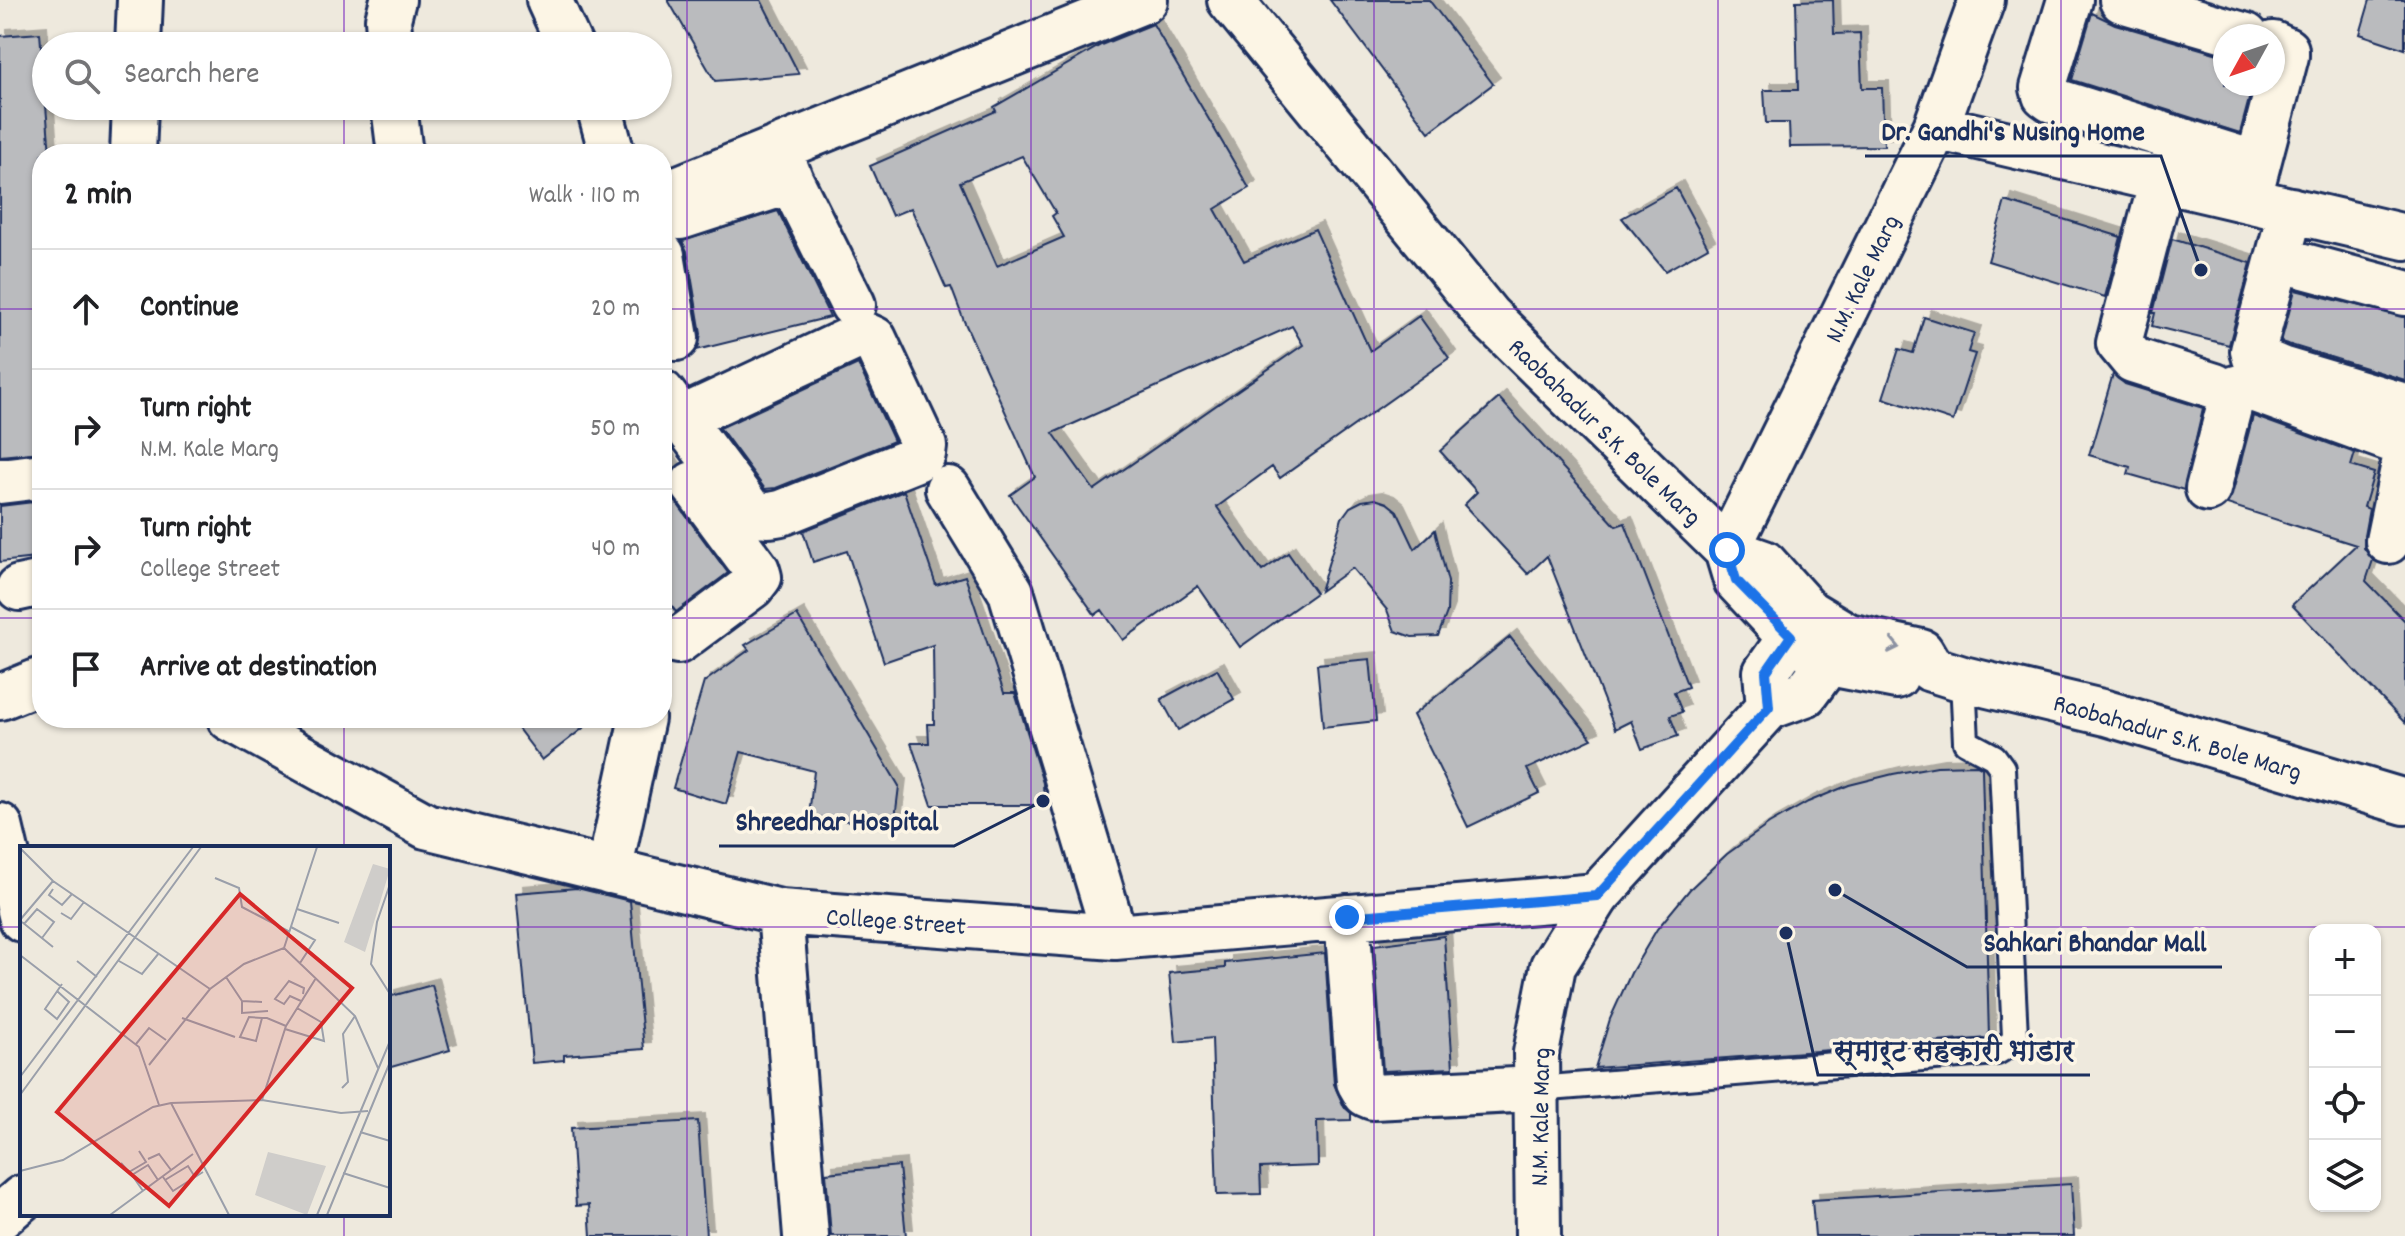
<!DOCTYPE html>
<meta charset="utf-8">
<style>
:root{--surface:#fff;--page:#f6f6f6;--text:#202124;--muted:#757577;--line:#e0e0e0}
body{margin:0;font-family:Dekko,"Playpen Sans Deva",sans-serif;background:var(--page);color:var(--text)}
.controls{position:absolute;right:24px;bottom:24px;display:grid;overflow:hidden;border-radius:16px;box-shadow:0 2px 6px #0004}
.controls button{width:72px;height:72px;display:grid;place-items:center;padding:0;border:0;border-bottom:2px solid var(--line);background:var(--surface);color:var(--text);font:40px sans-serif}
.compass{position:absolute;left:2213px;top:24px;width:72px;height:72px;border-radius:50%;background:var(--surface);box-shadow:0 2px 6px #0004;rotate:230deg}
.stop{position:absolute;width:24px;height:24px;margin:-18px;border:6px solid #1a73e8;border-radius:50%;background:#fff}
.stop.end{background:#1a73e8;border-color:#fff;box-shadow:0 2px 8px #0008}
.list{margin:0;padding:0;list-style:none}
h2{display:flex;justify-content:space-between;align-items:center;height:104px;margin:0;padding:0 32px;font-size:34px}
h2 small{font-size:26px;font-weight:400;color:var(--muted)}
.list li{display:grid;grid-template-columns:52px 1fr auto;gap:24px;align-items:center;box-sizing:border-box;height:120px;padding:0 32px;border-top:2px solid var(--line)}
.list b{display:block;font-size:30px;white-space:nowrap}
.list p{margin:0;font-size:26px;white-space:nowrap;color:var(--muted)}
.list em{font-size:26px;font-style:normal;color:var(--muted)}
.icon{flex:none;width:44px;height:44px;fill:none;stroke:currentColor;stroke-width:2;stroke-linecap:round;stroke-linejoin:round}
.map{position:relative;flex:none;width:2405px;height:1236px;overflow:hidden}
.search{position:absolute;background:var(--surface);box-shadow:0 2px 6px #0004;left:32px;top:32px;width:640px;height:88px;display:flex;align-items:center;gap:20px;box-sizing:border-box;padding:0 28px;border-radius:44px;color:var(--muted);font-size:30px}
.panel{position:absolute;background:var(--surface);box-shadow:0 2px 6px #0004;left:32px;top:144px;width:640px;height:584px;border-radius:32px}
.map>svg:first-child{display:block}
.building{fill:#babbbe;stroke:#1b2f5e;stroke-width:2;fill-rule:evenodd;filter:url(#shadow)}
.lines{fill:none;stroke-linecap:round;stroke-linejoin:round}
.service-casing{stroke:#1b2f5e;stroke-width:30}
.minor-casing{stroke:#1b2f5e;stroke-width:50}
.tertiary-casing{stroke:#1b2f5e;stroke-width:50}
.primary-casing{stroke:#1b2f5e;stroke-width:50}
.service{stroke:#fcf5e5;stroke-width:24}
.minor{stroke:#fcf5e5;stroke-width:44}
.tertiary{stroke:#fcf5e5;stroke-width:44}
.primary{stroke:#fcf5e5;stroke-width:44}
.oneway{stroke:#8c92a2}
.route{stroke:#1a73e8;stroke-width:10}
.grid{fill:none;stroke:#7b2cbf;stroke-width:2;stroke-opacity:0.55}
.labels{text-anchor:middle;stroke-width:7;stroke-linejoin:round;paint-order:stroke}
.street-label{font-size:26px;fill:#1b2f5e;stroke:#fcf5e5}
.inset-road{fill:none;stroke:#9a9faa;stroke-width:2}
.view{fill:#d62828;fill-opacity:0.15;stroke:#d62828;stroke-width:4}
.inset-edge{fill:none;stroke:#1b2f5e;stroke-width:4}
.leader{fill:none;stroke:#1b2f5e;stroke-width:3}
.callout-dot{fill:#1b2f5e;stroke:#fcf5e5;stroke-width:3}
.callout-label{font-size:28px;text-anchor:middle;font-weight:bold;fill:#1b2f5e;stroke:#fcf5e5;stroke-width:7;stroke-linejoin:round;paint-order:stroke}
</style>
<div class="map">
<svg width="2405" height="1236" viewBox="0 0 2405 1236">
<defs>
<filter id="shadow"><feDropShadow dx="7" dy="-7" stdDeviation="0" flood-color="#0004"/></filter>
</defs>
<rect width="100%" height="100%" fill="#eee9dd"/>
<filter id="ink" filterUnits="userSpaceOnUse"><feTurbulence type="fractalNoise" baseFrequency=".0125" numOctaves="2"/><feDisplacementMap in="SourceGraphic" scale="16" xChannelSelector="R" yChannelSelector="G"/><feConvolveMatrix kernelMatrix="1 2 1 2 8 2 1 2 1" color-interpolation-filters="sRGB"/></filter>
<g filter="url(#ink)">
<path class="building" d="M668,0h93l38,74 -84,7z
M1330,0h99l64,84 -64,48z
M1833,0l1,34 26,-1 2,55h20l2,58 -94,1 -1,-24h-23l-2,-33h34l-2,-89z
M2370,0h35v49l-45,-15z
M2092,13l23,11 110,32v28h28l-13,49 -168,-53z
M1153,24l96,164 -34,21 29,52 71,-32 55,122 49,-35 30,42 -169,120 -8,-11 -55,40 45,64 26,-18 28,40 -76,54 -42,-61 -75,54 -21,-30 -7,5 -85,-120 25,-18 -71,-156 -13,-34 -5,1 -35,-80 -19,8 -22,-50 126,-55 -2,-4 107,-62zM1022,156l34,57 -4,3 12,21 -67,29 -37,-84zM1292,326l11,19 -209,145 -41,-57z
M40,33l10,121h-8v298l-42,4v-420z
M1676,188l32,59 -43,24 -43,-53z
M2005,201l116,36 -16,60 -117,-36z
M778,211l52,106 -133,33 4,-16 -14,-83 -5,-10z
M2172,239l79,24 -22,82 -77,-19 3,-13h-2z
M2295,290l110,27v63l-124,-38z
M1924,317l50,16 -6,19 7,2 -22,67 -70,-23 16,-49 14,4z
M858,364l36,77 -118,47 -11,1 -45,-61z
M2113,374l12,10 78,24 -19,82 -56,-16 2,-7 -41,-12z
M1499,398l117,128 9,-3 63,164 -14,5 8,20 -12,4 8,20 -36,13 -11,-28 -16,8 -68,-173 -19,18 -64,-69 13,-13 -37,-41z
M2253,416l102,37 -4,13 23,7 -10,34 5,2 -5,27v12l9,12 -7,21 39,40v102l-113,-118 64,-60 -129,-41 5,-9z
M662,454l11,16 -5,16 5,12 55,75 -52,39 -14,-19z
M904,491l32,94 29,-9 39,117h11l28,90 1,22h-112l-21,-62h18l-1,-19h6l-1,-79 -49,17 -37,-111 -34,11 -10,-31z
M1375,499l12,4 10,8 18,38 20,-19 13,52 -1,30 -9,24 -26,1 -17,-6 -8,-21 -35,-42 -32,23 22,-73 8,-11 12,-6z
M42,501v47l-8,1 1,9 -35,4v-56z
M797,615l102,171 -5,41 -85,-11 5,-45 -73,-19 -15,52 -53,-16 31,-106 45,-32 -4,-5z
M1510,637l82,102 -65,30 12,24 -71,34 -55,-112z
M1370,659l6,62 -53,6 -6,-63z
M1217,669l17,30 -56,31 -17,-31z
M510,718h86l-54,42z
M1977,765l5,3 7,270 -394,30 15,-49 21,-46 26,-44 33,-40 37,-35 42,-30 39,-22 41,-17 44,-11 44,-8z
M577,888l53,13 14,148 -80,6v5l-32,3 -16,-170z
M1444,936l9,132 -70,3 -9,-126z
M1325,953l9,131 10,23 7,6v7l-34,1 1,45 -58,2 1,26 -44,1 -5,-157 -36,4 -7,-69 56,-5v-5z
M432,985l18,65 -62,18v-71z
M698,1121l8,115h-115l-2,-31 -13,1 -5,-78z
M899,1166l7,70h-75l-5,-63z
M2071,1184l3,52h-259l-3,-36z"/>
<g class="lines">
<g class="service-casing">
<path id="service" d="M1537,1089l460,-37 15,-9 3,-7 -13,-268 -8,-11 -28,-15 -3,-63"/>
</g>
<g class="minor-casing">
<path id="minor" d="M549,0l21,46
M2070,0l-27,88 2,7 7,5 205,64
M2122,0l124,36
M138,46l2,-46
M390,46l-2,-27 5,-19
M394,106l6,48
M599,106l13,48
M1936,127l469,110
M778,148l13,33 62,124
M133,154l2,-48
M2162,180l-43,163 14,17 82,26
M2251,190l35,-134v-6l-13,-6
M662,195l483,-195
M2291,210l-38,141 2,7 26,11 124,37
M680,217l111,-36
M662,255l14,83
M2278,259l127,34
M662,393l86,115c13,9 22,8 36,4l132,-53 7,-5 1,-8 -50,-107 -11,-5 -182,85
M0,481l42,-5
M948,489l63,103 104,345
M2208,489l25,-97 3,-4 8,-2 154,56 7,11
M2388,541l17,-82
M1727,550l209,-423 46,-127
M19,588l23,-5
M678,641l74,-55 7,-9 -2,-7 -64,-86
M0,697l42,-17
M230,718l196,108 354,86 335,25 482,-41
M0,826l22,93
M609,871l33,-153
M780,912l26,324
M1347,917l12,165 7,12 7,3 164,-8
M0,1217l22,-19"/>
</g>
<g class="tertiary-casing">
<path id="tertiary" d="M1769,707l36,-13 43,-58
M1538,1236l-2,-183 17,-87 44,-70 172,-189 -3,-35 42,-60"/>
</g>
<g class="primary-casing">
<path id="primary" d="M1230,0l258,316 239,234 37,13 44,49 40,24 73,16 10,17 32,10 143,34 299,89
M1727,550l9,30 46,49 47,34 67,13"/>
</g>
<use href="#service" class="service"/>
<use href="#minor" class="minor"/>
<use href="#tertiary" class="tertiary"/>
<use href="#primary" class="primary"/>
</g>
<defs><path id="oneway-chevron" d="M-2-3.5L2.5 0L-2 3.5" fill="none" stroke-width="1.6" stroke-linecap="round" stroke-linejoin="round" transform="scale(2)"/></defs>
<use class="oneway" href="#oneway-chevron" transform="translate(1894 646) rotate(12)"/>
</g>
<g class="lines" filter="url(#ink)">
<path class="route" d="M1347,917l250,-21 172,-189 -3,-35 25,-36 -55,-56 -9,-30"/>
</g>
<path class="grid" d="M344,0v46M687,0v1236M1031,0v1236M1374,0v1236M1718,0v1236M2061,0v1236M344,106v48M0,309h42M662,309h1743M0,618h42M662,618h1743M344,718v130M0,927h22M388,927h2017M344,1214v22"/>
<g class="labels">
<g class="street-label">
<text transform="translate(1861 278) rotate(-64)" y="9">N.M. Kale Marg</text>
<text transform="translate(1606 431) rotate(44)" y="9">Raobahadur S.K. Bole Marg</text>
<text transform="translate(2178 736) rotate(16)" y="9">Raobahadur S.K. Bole Marg</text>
<text transform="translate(896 920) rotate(4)" y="9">College Street</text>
<text transform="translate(1539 1117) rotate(-89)" y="9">N.M. Kale Marg</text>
</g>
</g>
<g transform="translate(20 846)">
<rect width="370" height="370" fill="#eee9dd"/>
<path d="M353,18l17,5 -25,83 -21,-10zM248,306l58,14 -19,49 -52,-20z" fill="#cfcdca"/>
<path class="inset-road" d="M0,2l33,33 157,108M195,32l24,10 3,19 48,25M370,38l-13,38 -6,42 19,30M33,43l-4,6 13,10 10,-11M277,63l42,14M41,67l10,6 13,-17M0,74l33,-39M2,76l31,25M4,78l13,-15 17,13 -12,16M271,81l24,13 -15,23M264,102l71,68 23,52M0,109l119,92 20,58M57,115l20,16M99,115l23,13 17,-21M206,131l16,24 20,1M37,145l12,11 -12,17 -12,-10 17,-25M222,155v12l26,-2M281,155l-11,-5 -6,8 -9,-5 14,-18 15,7 -1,6M162,172l53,19M242,172l-6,23 -16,-4 9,-20 13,1h5l19,8M265,183l39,12 -3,-19 -24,-14M116,198l13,-16 17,12M129,219l61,-76 34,-25 40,-16 33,-101M0,231l173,-230M322,242l6,-6 -5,-48 12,-18M0,249l181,-248M242,254l24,-74 30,-48M151,257l58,112M340,286l30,9M128,313l11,-5 12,16M101,317l8,9 17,-10 -7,-11M0,325l43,-11 90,-53 18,-4 91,-3 79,13 27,-2M323,327l47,15M143,331l10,14 30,-19M145,334l23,-14 7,11M123,345l-11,-16 16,-10 10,15M90,369l83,-61M297,369l73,-174M307,369l63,-153"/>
<path class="view" d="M220,48l112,94 -183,218 -112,-94z"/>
<rect width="370" height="370" class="inset-edge"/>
</g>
<path class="leader" d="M2201 270L2161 156H1865M1043 801L954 846H719M1835 890L1967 967H2222M1786 933L1818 1075H2090"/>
<g class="callout-dot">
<circle cx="2201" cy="270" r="8"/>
<circle cx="1043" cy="801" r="8"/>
<circle cx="1835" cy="890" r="8"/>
<circle cx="1786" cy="933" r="8"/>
</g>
<g class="callout-label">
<text x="2013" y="140">Dr. Gandhi's Nusing Home</text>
<text x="837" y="830">Shreedhar Hospital</text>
<text x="2095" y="951">Sahkari Bhandar Mall</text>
<text x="1954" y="1059">स्मार्ट सहकारी भांडार</text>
</g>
</svg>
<div class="controls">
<button>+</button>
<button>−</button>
<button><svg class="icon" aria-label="locate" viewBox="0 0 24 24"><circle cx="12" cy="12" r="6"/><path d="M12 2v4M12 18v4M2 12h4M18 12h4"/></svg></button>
<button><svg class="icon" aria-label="layers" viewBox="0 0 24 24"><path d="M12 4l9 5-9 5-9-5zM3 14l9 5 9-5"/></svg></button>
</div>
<svg class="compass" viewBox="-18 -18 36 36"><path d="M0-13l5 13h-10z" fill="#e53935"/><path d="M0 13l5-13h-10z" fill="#757577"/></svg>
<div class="stop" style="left:1727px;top:550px"></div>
<div class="stop end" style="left:1347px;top:917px"></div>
<div class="search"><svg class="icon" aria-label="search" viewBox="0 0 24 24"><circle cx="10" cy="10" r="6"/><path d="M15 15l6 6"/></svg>Search here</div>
<section class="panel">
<h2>2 min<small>Walk · 110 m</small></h2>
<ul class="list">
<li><svg class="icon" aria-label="ahead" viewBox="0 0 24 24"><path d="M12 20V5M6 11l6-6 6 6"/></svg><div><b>Continue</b></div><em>20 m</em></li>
<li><svg class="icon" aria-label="right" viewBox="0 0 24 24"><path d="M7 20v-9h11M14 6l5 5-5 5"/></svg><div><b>Turn right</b><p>N.M. Kale Marg</p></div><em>50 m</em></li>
<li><svg class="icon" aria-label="right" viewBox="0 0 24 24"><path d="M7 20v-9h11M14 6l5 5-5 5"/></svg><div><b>Turn right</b><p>College Street</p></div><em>40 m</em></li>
<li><svg class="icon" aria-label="arrive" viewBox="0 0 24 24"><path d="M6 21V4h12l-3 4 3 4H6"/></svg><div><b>Arrive at destination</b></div></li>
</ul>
</section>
</div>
